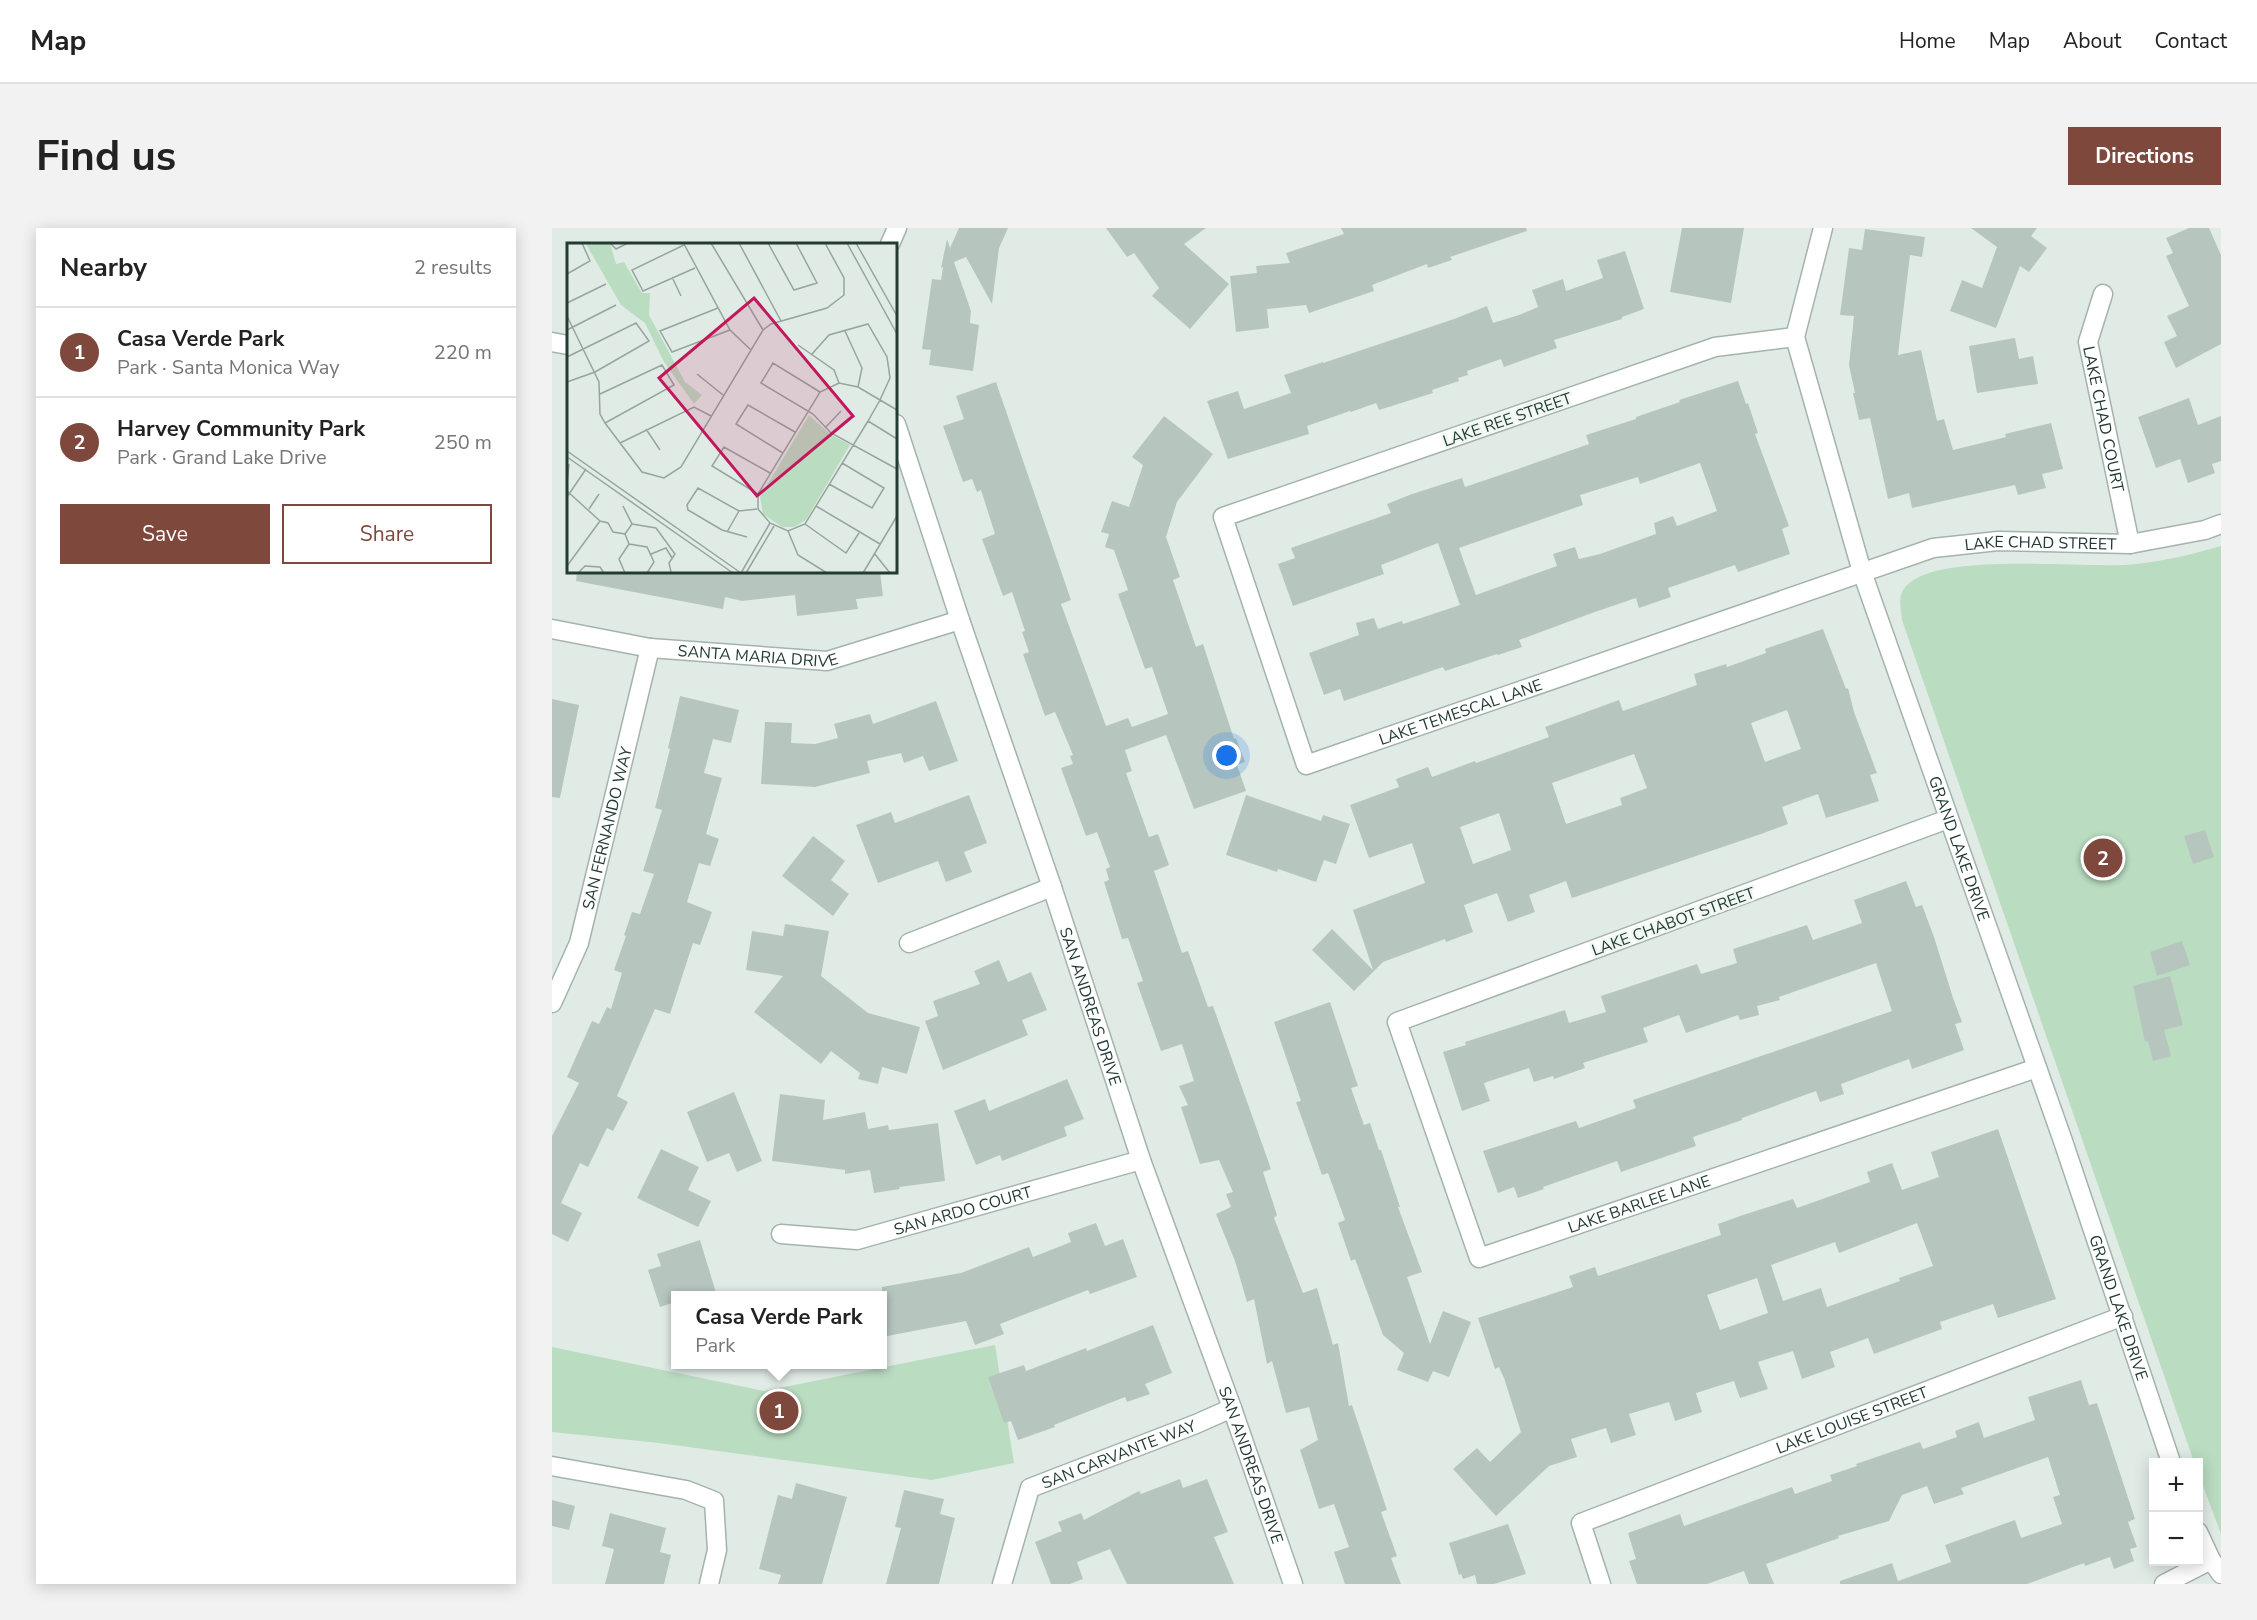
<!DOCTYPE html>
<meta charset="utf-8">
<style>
:root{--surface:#fff;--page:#f2f2f2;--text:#222;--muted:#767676;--line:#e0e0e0;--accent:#7e483c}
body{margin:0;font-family:"Nunito Sans",sans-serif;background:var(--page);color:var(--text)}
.controls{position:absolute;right:18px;bottom:18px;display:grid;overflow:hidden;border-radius:0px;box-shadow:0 3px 15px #0003}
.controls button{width:54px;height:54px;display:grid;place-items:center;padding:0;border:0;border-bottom:2px solid var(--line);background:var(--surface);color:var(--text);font:30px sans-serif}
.you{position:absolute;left:675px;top:528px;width:21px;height:21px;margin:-15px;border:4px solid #fff;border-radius:50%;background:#1a73e8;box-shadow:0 0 0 9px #1a73e833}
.badge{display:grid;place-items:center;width:39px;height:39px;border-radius:50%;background:var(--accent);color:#fff;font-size:20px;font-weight:700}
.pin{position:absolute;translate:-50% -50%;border:3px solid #fff;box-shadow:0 2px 6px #0006}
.popup{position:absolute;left:119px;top:1063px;width:216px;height:78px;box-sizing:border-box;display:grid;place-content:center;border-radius:0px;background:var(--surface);filter:drop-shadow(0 2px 4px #0005);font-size:20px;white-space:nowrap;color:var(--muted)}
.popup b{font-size:22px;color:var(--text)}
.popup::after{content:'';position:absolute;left:50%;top:100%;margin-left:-12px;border:12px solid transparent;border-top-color:var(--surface)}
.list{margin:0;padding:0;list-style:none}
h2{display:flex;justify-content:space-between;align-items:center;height:78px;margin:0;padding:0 24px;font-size:26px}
h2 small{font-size:20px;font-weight:400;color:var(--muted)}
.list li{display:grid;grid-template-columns:39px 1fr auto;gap:18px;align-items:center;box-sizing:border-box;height:90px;padding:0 24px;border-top:2px solid var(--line)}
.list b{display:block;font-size:22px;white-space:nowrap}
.list p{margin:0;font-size:20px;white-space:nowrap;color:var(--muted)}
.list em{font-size:20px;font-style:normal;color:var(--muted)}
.actions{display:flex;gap:12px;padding:18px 24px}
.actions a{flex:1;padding:14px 0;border:2px solid var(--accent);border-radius:0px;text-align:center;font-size:21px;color:var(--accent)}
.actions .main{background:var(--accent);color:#fff}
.map{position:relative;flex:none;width:1669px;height:1356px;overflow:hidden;border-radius:0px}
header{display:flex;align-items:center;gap:36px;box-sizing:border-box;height:84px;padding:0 30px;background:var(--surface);border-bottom:2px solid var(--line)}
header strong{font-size:28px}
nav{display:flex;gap:33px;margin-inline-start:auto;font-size:21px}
.intro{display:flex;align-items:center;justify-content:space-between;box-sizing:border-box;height:144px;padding:0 36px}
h1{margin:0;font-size:42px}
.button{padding:15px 27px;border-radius:0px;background:var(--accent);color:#fff;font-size:21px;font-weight:700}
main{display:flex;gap:36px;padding:0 36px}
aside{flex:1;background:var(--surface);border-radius:0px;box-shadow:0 3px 15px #0003}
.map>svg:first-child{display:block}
.green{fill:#badcc1}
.building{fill:#b6c6bf;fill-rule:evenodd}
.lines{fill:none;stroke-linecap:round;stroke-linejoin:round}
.minor-casing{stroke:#a4b3ad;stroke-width:21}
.tertiary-casing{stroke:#a4b3ad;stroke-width:21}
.minor{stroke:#fff;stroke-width:18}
.tertiary{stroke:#fff;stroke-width:18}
.labels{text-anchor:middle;stroke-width:5;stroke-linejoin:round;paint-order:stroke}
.street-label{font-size:16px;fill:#223b33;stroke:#f1f8f4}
.inset-road{fill:none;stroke:#95a59e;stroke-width:1.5}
.view{fill:#c2185b;fill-opacity:0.15;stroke:#c2185b;stroke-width:3}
.inset-edge{fill:none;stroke:#223b33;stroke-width:3}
</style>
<header>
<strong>Map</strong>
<nav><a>Home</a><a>Map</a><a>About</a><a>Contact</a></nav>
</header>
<div class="intro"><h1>Find us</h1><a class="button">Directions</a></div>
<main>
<aside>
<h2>Nearby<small>2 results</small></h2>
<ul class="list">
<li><span class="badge">1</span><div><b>Casa Verde Park</b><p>Park · Santa Monica Way</p></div><em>220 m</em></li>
<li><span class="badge">2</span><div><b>Harvey Community Park</b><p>Park · Grand Lake Drive</p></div><em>250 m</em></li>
</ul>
<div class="actions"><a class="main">Save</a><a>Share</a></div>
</aside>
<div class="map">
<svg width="1669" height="1356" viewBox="0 0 1669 1356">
<rect width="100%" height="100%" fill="#e1ebe6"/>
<path class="green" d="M1669,318v988l-22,-59 -1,-13h-4l-292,-842c-1,-12 -5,-24 4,-34 34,-36 180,-16 230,-22 28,-3 58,-10 85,-18z
M443,1117l19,118 -82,17 -273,-37 -107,-11v-85l212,44z"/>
<path class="building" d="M407,0h49l-9,20 -7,56 -26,-47 -12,5 17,49 -1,12 9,2 -6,46 -44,-6 2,-15 -9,-1 10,-70 9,1 2,-13 -2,1 6,-29 3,9z
M554,0h100l-22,16 45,40 -39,45 -38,-33 7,-8 -25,-35 -7,4z
M789,0h185l1,3 -77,26 2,3 -24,8 -1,-4 -55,21 2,6 -65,22 -3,-8 -39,4 2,19 -33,4 -6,-56 27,-3 -1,-7 34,-3 -4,-10 58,-19z
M1130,0h62l-13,75 -61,-11z
M1419,0h66l-6,8 16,12 -18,24 -9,-6 -24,62 -46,-17 12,-31 20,8 15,-41z
M1637,0h20l12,27v89l-45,24 -12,-26 13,-6 -10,-20 22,-10 -23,-50 7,-3 -7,-15z
M1313,1l60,8 -3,20 -12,-2 -12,100 23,-5 16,71 7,-2 9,31 53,-13 -1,-3 46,-11 12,46 -21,5 4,14 -28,7 -3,-10 -103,23 -3,-15 -21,6 -18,-81 -11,2 -6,-27h2l-6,-28 5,-49 -14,-1 9,-67 13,2z
M1073,23l19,58 -22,8v2l-68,21 3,8 -53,19 -3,-8 -34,12 1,4 -10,3 1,3 -27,9 1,3 -54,17 -3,-7 -25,9 -1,-1 -43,15 2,8 -81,25 -21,-58 31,-10 6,18 47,-16 -7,-18 39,-13v1l131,-44 33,-13 6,17 26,-8 19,-8 -6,-17 31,-11 3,12 37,-13 -6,-18z
M1463,110l4,21 14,-3 5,28 -61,9 -8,-47z
M1186,153l8,23 2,-1 10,30 -3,1 34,92 -7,3 8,25 -52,18 -3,-7 -67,23 3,9 -32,11 -3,-10 -44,15 -73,27 3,7 -24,8 -1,-1 -52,17 -2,-4 -99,34 -4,-12 -16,6 -15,-42 50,-18 -3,-12 18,-5 4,11 24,-8 1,3 57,-19 -22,-62 -57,22 3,9 -91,32 -15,-42 17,-6 -4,-10 100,-35 -4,-9 25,-10 50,-16 3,9 50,-17 74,-26 -3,-9 50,-16v-2l44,-15 -1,-2zM1148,235l17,48 -40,15 -4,-10 -19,7 2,11 -56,20 -21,5 -4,-12 -22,7 4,12 -81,29 -17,-47 124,-43 -3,-10 58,-18 2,7z
M444,154l75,218 -10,4 45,122 22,-8 4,9 36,-13 -16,-47 -7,2 -27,-75 10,-4 -14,-40 -9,-3 4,-13 -8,-2 11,-31 17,6 14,-42 -11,-8 32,-41 49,38 -36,48 -11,35 14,40 -7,3 23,67 7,-3 31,95 2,-1 9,24 -8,3 9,26 -52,18 -28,-74 -41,15 7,21 -6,2 23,64 9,-3 11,31 -15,6 28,82 6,-2 20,56 5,-1 58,163 -8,3 14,43 -3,3 29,75 14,-5 16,57 5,-2 11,63 3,-1 35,105 -6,2 16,44 -6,2 10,26h-56l-11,-32 15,-5 -15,-43 -15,5 -19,-59 18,-10 -9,-33 -23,6 -14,-52 -5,3 -13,-65 -7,3 -12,-41 -19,-47 15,-7 -5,-13 7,-2 -14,-32 -19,4 -19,-57 7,-2 -9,-19 15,-5 -12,-37 -21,7 -24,-68 6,-2 -15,-43 -6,1 -18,-57 5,-2 -3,-11 4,-2 -13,-35 -11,4 -25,-68 12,-4 -3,-8 3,-1 -18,-43 -10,4 -22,-62 6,-2 -7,-20 3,-1 -13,-39 -9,4 -21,-57 13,-5 -14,-44 -4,2 -5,-13 -9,3 -20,-56 21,-7 -8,-23z
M1637,170l9,27 23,-9v45l-9,3 3,9 -27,10 -8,-24 -24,9 -18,-51z
M25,344h303l3,24 -27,3 2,10 -61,7 -2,-21 -53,6 -17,-4 -2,12 -147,-28z
M1271,401l23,60 2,-1 6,24 23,61 -7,2 9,26 -53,17 -8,-24 -36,13 6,17 -27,10 -189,64 -6,-17 -37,14 6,17 -27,10 -11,-29 -33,12 9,27 -27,10 -1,-3 -62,23 -29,29 -42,-41 20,-21 41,41 -20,-60 72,-27 -13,-40 -43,15 -19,-53 49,-18 -3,-8 32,-12 4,10 43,-16 1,2 73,-26 -4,-10 74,-27 4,11 74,-26 -3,-11 32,-10 1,3 39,-14 -1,-4zM1235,482l14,39 -36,13 -14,-39zM1082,526l13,34 -27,10 2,7 -56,19 -14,-41zM947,585l12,37 -38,14 -13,-37z
M128,468l59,14 -8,33 -18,-4 -9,34 18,5 -16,56 13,5 -9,27 -11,-3 -12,39 25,10 -12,33 -7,-2 -23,71 -15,-5 -38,87 11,6 -15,29 -6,-3 -19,39 -8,-4 -19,40 21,10 -14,29 -16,-8v-98l27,-53 -12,-6 25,-56 7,3 8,-17 4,2 11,-36 -8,-3 12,-34 -2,-1 8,-23 8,2 14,-40 -11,-3 19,-61 -7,-2 15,-59 -2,-1z
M0,471l27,6 -19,93 -8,-1z
M384,473l22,60 -29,10 -6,-15 -19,7 -3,-10 -34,8 3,12 -55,14 -54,-3 4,-62 27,1 -1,20 24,1 23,-6 -4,-14 36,-10 3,10z
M417,567l18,48 -23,9 8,20 -26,10 -8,-21 -60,22 -22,-58 35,-13 4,11z
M694,567l75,26 2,-6 27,9 -14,40 -12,-4 -8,22 -38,-13 -1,3 -51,-17z
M1653,602l9,27 -21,7 -9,-28z
M261,608l32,25 -14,19 18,14 -16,22 -51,-40z
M1354,653l10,26 6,-2 12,32 19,61 9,24 -7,2 9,26 -52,19 -3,-10 -68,25 3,10 -24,8 -4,-11 -74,27v2l-49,17 3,9 -75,26 -4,-11 -74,26 1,2 -26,9 -4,-11 -16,6 -15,-42 93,-30 3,7 57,-20 -3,-8 259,-89 -16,-48 -97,34 1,3 -23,6 2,9 -19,5 -2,-5 -52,18 -7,-18 -36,13 5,14 -65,21 2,5 -31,11 -1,-3 -19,6 -5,-14 -45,15 6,18 -28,10 -19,-59 23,-7 -1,-3 100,-32 4,13 37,-11 -5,-16 96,-32 4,10 36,-11 -4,-14 74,-24 6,15 49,-17 -8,-23z
M233,696l44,7 -8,45 47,37 52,14 -13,47 -25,-7 -4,17 -20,-5 2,-6 -29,-22 -10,13 -67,-52 29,-36 -37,-6 6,-39 31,5z
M1630,713l8,24 -33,11 -7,-24z
M447,732l9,22 23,-10 16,38 -25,10 6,15 -85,35 -18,-49 13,-5 -5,-15 47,-17 -6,-13z
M1618,748l13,49 -19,5 7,26 -18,5 -5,-20 -3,1 -12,-56z
M778,774l28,84 -7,2 13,37 6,-2 9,27h2l19,57h-2l24,65 -15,5 23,67 13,-33 28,11 -22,55 -16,-6 -5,11 -31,-12 7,-17 -21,-18 -28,-76 -4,2 -13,-38 7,-3 -17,-47 -6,2 -26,-73 5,-1 -27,-79z
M515,851l17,40 -20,8 3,9 -65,25 -2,-6 -24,10 -22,-54 31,-12 4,12z
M182,864l28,69 -25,11 -8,-19 -22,9 -20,-50z
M228,866l45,6 -2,20 42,-8 3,17 20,-4 1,5 49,-7 7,58 -46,6 1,2 -26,4 -4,-23 -25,4v-4l-73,-9z
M1446,901l58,170 -58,19 -5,-14 -53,18 2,7 -68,25 -6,-16 -38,14 5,15 -33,12 -9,-28 -35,11 10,27 -28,9 -6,-17 -38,12 6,19 -27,9 -6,-19 -40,12 7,21 -25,8 -5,-15 -35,11 6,18 -28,9 -53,50 -43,-47 24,-21 13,14 31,-30 -17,-54 -5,-11 -4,2 -17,-51 95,-31 -4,-11 26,-9 3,9 123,-41 -3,-11 25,-9 50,-16 4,9 73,-26 -3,-10 25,-9 10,27 37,-13 -8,-25zM1365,995l16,43 -34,12 1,3 -73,26 -6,-19 -38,13 -12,-36 64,-23 4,11zM1205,1050l11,35 -48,17 -13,-35z
M109,921l38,18 -11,23 23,11 -13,26 -61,-29z
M544,995l9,23 18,-7 14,38 -47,17 -2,-4 -88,34 4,10 -29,11 -9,-24 -84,16v-50l79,-14 68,-26 4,10 38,-15 -3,-9z
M148,1012l17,56h-42v6l-15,5 -12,-37 13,-4 -4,-12z
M601,1097l19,48 -27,11 5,10 -23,8 -2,-5 -71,28 1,2 -37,13 -7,-19 -7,2 -16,-46 36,-12 2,6 60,-23 1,3z
M1529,1152l8,25 8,-2 38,116 -7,3 9,25 -7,2 4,12 -20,8 -4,-12 -25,9 -1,-3 -57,21h-187v-3l52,-18 6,18 53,-19 -6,-17 70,-25 6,18 41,-14 -9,-27 7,-2 -12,-38 -87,31 3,6 -30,10 -7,-18 -25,9 -13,26 -51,15 1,2 -73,26 8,20h-25l-5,-13 -37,13h-70l-8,-23 7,-2 -8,-26 52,-19 4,12 108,-39 3,7 37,-13 -2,-6 27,-9 -1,-2 64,-22 3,7 34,-12 -2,-6 24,-9 5,16 51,-18 -7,-23z
M628,1251l3,9 24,-9 21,53 -14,5 20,47h-107l-17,-35 -33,13 6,17 -13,5h-19l-16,-42 27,-11 -4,-9 23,-9 3,7 55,-29 2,3z
M244,1255l51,14 -25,87h-44l3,-9 -22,-6 19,-74 14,4z
M352,1262l40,9 -4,15 15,4 -16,66h-53l15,-56 -6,-1z
M0,1272l23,6 -6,24 -17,-4z
M58,1285l56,15 -6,24 11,3 -7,29h-59l9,-35 -12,-3z
M956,1296l18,50 -32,10h-17l-2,-9 -12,4 -2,-5 -2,1 -10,-32z"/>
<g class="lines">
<g class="minor-casing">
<g id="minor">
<path id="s1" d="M1271,0l-28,109 67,235 201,569 108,321"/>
<path id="s2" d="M1551,66l-15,48 42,202"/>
<path id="s3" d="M1243,109l-80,10 -492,170 83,248 627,-217 65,-7 132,3 75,-14 16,-6"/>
<path d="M0,114l16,3"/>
<path id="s4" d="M0,401l98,19 177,13 133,-41"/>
<path id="s5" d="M1396,591l-551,203 82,236 558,-190"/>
<path d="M357,715l143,-56"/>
<path id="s6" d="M0,775l27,-60 71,-295"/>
<path id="s7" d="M229,1006l76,6 284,-80"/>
<path d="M0,1238l134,24 28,11 3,49 -8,34"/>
<path d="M1646,1304l13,28 10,14"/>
<path id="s8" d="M450,1356l28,-96 166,-64 36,-16"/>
<path id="s9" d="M1049,1356l-20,-61 542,-207"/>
<path d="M1612,1356l47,-24"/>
</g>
</g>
<g class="tertiary-casing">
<g id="tertiary">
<path d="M338,16l7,-16"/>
<path id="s10" d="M344,196l64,196 92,267 89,273 91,248 61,176"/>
</g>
</g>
<use href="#minor" class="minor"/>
<use href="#tertiary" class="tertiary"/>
</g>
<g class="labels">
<g class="street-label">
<text transform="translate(955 191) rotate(-19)" y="6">LAKE REE STREET</text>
<text dy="6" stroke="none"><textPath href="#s2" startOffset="129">LAKE CHAD COURT</textPath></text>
<text dy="6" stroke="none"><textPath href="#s3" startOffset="1634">LAKE CHAD STREET</textPath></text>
<text dy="6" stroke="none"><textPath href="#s4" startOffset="208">SANTA MARIA DRIVE</textPath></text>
<text dy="6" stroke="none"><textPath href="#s3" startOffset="1026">LAKE TEMESCAL LANE</textPath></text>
<text dy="6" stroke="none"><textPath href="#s6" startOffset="184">SAN FERNANDO WAY</textPath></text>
<text dy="6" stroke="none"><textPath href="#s1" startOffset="650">GRAND LAKE DRIVE</textPath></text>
<text transform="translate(1121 693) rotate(-20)" y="6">LAKE CHABOT STREET</text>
<text dy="6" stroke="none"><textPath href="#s10" startOffset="614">SAN ANDREAS DRIVE</textPath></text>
<text dy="6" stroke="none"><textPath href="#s5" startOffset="1006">LAKE BARLEE LANE</textPath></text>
<text dy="6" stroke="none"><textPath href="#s7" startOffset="186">SAN ARDO COURT</textPath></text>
<text dy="6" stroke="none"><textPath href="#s1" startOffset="1136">GRAND LAKE DRIVE</textPath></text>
<text dy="6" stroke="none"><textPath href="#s9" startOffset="354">LAKE LOUISE STREET</textPath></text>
<text dy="6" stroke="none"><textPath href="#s8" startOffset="195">SAN CARVANTE WAY</textPath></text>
<text dy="6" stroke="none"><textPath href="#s10" startOffset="1100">SAN ANDREAS DRIVE</textPath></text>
</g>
</g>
<g transform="translate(15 15)">
<rect width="330" height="330" fill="#e1ebe6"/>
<path d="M43,0l6,21 8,-2 18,31h8l-1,22 36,67 17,13 -8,9 -30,-42 -19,-39 -24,-18 -35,-61zM242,172l21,19 20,11 -44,75 -12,7h-12l-19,-13 -3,-17z" fill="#badcc1"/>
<path class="inset-road" d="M43,0l6,6 12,-6M144,0l52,87M172,0l42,78M201,0l26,47 23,-7 -21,-40M280,0l50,91M289,0l41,73M117,1l46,86 21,20M117,2l-52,25 11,21 52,-23M0,31l23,-13 -8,-18M105,34l9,19M0,60l39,-19M151,65l-58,23 12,21 58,-22M0,73l32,66 1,32 5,9 37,49 22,6 17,-11 82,-137 8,-6 56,-16 17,-13v-17l-19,-35M0,87l49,-25M278,88l17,37 -4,19M231,102l36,25 5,13M245,111l17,-19 39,-11 19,33 3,21 -10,22 -12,21 -63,103 -17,7 -18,-8 -12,-14v-15l62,-102 19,-9 19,4 22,13 17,10M0,114l69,-34 13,18 -54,31 -28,10M130,131l26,21M253,149l-47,-29 -12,20 52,31 18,19 66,36M33,151l62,-29 12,20 -69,38M301,178l29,18M258,185l16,-17M79,186l14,21M53,200l74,-36 17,9M0,208l174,122M216,210l-47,-29 12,-19 47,27M0,214l166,116M0,241l2,-20M262,241l43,24 12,-20 -42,-25M0,248l33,30M191,251l-46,-28 12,-19 46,26M0,254l19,-28M56,263l9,18 -7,10M249,263l64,38M22,266l10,-15M33,278l8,2 5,9 12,2 4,10M65,281l24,4 19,26 -6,9 2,9M238,281l41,29 13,-20M221,288l10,24 29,18M160,289l12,-21M180,294l-25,-7 -34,-20 -1,-5 11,-17 41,23 18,-2M62,301l18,3 7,15 -7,11M307,310l16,20M84,311l15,-6 6,10M0,323l33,-45M11,330l7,-7 15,1 4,6M58,330l-6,-14 10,-15M174,330l29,-50M179,330l28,-47M296,330l34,-57"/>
<path class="view" d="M187,55l99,118 -96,80 -98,-118z"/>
<rect width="330" height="330" class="inset-edge"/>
</g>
</svg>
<div class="controls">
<button>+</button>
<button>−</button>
</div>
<div class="you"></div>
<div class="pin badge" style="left:227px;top:1183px">1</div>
<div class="popup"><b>Casa Verde Park</b>Park</div>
<div class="pin badge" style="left:1551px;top:630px">2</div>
</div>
</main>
